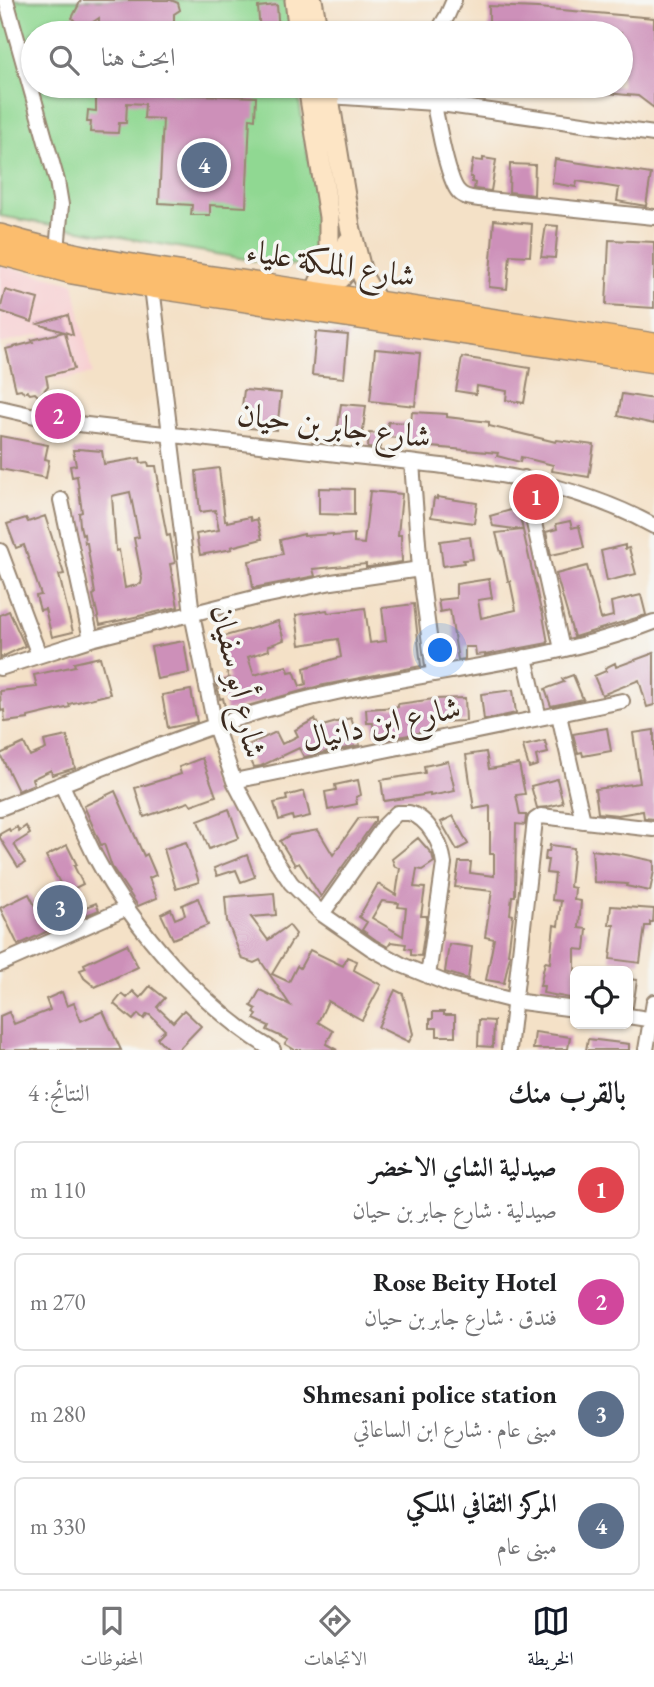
<!DOCTYPE html>
<html lang="ar">
<meta charset="utf-8">
<style>
:root{--surface:#fff;--page:#f6f6f6;--text:#202124;--muted:#757577;--line:#e0e0e0;--accent:#111827}
body{margin:0;font-family:"EB Garamond",Amiri,serif;background:var(--page);color:var(--text);direction:rtl}
.controls{position:absolute;right:21px;bottom:21px;display:grid;overflow:hidden;border-radius:10px;box-shadow:0 2px 5px #0004}
.controls button{width:63px;height:63px;display:grid;place-items:center;padding:0;border:0;border-bottom:2px solid var(--line);background:var(--surface);color:var(--text);font:35px sans-serif}
.you{position:absolute;left:441px;top:651px;width:24px;height:24px;margin:-18px;border:5px solid #fff;border-radius:50%;background:#1a73e8;box-shadow:0 0 0 10px #1a73e833}
.badge{display:grid;place-items:center;width:46px;height:46px;border-radius:50%;background:var(--accent);color:#fff;font-size:23px;font-weight:700}
.pin{position:absolute;translate:-50% -50%;border:4px solid #fff;box-shadow:0 2px 7px #0006}
.list{margin:0;padding:0;list-style:none}
h2{display:flex;justify-content:space-between;align-items:center;height:91px;margin:0;padding:0 28px;font-size:30px}
h2 small{font-size:23px;font-weight:400;color:var(--muted)}
.list li{display:grid;grid-template-columns:46px 1fr auto;gap:21px;align-items:center;box-sizing:border-box;height:98px;margin:0 14px 14px;padding:0 14px;border:2px solid var(--line);border-radius:10px}
.list b{display:block;font-size:26px;white-space:nowrap}
.list p{margin:0;font-size:23px;white-space:nowrap;color:var(--muted)}
.list em{font-size:23px;font-style:normal;color:var(--muted)}
.icon{flex:none;width:38px;height:38px;fill:none;stroke:currentColor;stroke-width:2;stroke-linecap:round;stroke-linejoin:round}
.map{position:relative;flex:none;width:654px;height:1050px;overflow:hidden;direction:ltr}
.search{position:absolute;background:var(--surface);box-shadow:0 2px 5px #0004;left:21px;right:21px;top:21px;height:77px;display:flex;align-items:center;gap:18px;box-sizing:border-box;padding:0 24px;border-radius:38px;color:var(--muted);font-size:26px}
.sheet{height:539px;background:var(--surface)}
nav{display:flex;justify-content:space-around;align-items:center;box-sizing:border-box;height:98px;border-top:2px solid var(--line);background:var(--surface);font-size:19px;color:var(--muted)}
nav a{display:grid;justify-items:center;gap:4px}
nav .on{color:var(--accent)}
.map>svg:first-child{display:block}
.built{fill:#f7cfd2}
.green{fill:#90d892;stroke:#668158;stroke-width:2}
.building{fill:#cd90b9;fill-rule:evenodd}
.lines{fill:none;stroke-linecap:round;stroke-linejoin:round}
.minor-casing{stroke:#988672;stroke-width:18}
.secondary-casing{stroke:#988672;stroke-width:23}
.primary-casing{stroke:#988672;stroke-width:24}
.minor{stroke:#fff;stroke-width:14}
.secondary{stroke:#fde5c5;stroke-width:19}
.primary{stroke:#fbbd6e;stroke-width:21}
.labels{text-anchor:middle;stroke-width:7;stroke-linejoin:round;paint-order:stroke}
.street-label{font-size:32px;fill:#3b2a1e;stroke:#f6f6f2}
</style>
<div class="map">
<svg width="654" height="1050" viewBox="0 0 654 1050">
<rect width="100%" height="100%" fill="#f6f6f2"/>
<filter id="ink" filterUnits="userSpaceOnUse"><feTurbulence type="fractalNoise" baseFrequency=".0143" numOctaves="2"/><feDisplacementMap in="SourceGraphic" scale="14" xChannelSelector="R" yChannelSelector="G"/><feConvolveMatrix kernelMatrix="1 2 1 2 8 2 1 2 1" color-interpolation-filters="sRGB"/></filter>
<filter id="wash" filterUnits="userSpaceOnUse"><feTurbulence type="fractalNoise" baseFrequency=".00686" numOctaves="4" result="noise"/><feDisplacementMap in="SourceGraphic" scale="28" xChannelSelector="R" yChannelSelector="G"/><feGaussianBlur stdDeviation="1.57" result="paint"/><feColorMatrix in="noise" values="0 0 0 0 0 0 0 0 0 0 0 0 0 0 0 0 0 1.4 0 .05"/><feComposite in="paint" operator="in"/></filter>
<g filter="url(#wash)">
<rect width="100%" height="100%" fill="#f4e1c7"/>
<path class="built" d="M0,265l74,18 18,91 -37,7 -14,-47 -41,10z"/>
<path class="green" d="M0,0h287l4,33h-258v53h264l9,59 18,86 -6,17 -11,15 -22,3 -285,-50z"/>
<g id="blocks">
<path class="building" d="M81,0h90l7,3 2,7 -6,4v9l-75,7v-12l-15,10 -5,-2 -7,-8z
M277,5l2,28h-19l-2,-26z
M489,6l49,2 116,10v90l-16,-12 -43,-4v-6h26v-53h-132z
M96,86l76,2v6l84,3 -1,22 -5,-1 -4,89 -36,-2v10h-19l1,-10 -33,-2 4,-84 -19,-1 1,-14 -18,-1 -1,20h-7l-1,10 -28,-1 1,-10h-4l1,-12 8,1z
M483,158l13,2 -5,31 -17,-2 1,-6 -3,-1v-5h-2l3,-17 10,1z
M555,159l96,15 -5,32 -29,-5 2,-13 -42,-7 -1,6 -24,-4z
M510,164l25,1 -1,30 -25,-3z
M494,220l38,4 -2,32 -20,-1 -3,34 -18,-2z
M546,225l12,1 -3,32 -14,-1z
M609,240l45,2v66l-48,-3z
M5,290l33,9 -6,23 -32,-11z
M68,315l5,20 -8,-3 9,37 -28,7 2,10 -9,11 -4,-4 -5,1 -3,-3 -3,2 -3,-4 -5,1 -10,-41 27,-7 -1,-2 32,-8 -26,-8z
M316,332l32,3 -4,43 -32,-3z
M375,349l45,4 -5,53 -45,-5z
M462,357l68,11 -6,35 -18,-3 1,-9 -30,-5 -1,8 -20,-3z
M244,390l37,3 -4,37 -29,-2 2,-20 -8,-1z
M622,394l32,5v25l-36,-8z
M341,404l25,2 -4,32 -25,-3z
M412,412l35,2v3l42,5v4l67,16 1,-2 37,5 -5,32 -37,-6 1,-6 -32,-8 -1,5 -23,-6 1,-3 -89,-8v-6l-22,-2 1,-15 23,1z
M369,433l12,1 -1,15 -12,-1z
M0,436l48,9 -3,14 4,1 -3,18 -46,-9z
M78,449l24,2 2,13 36,-6 1,5 7,-1 1,4h7l3,18h-2l10,52 3,-1 5,28 -5,1 8,43 -78,18 -7,-30 2,-1 -8,-51h-2l-1,-9 -2,1 -2,-10 -1,-12 3,-1 -5,-36 -5,1 -2,-11 6,-1 -3,-15h5zM130,492l9,45 -5,1 8,41 -1,5 -16,4 -6,-38 -3,1 -4,-55z
M219,468l6,53 2,-1v2l23,-5 1,4 6,-2 5,20 -31,8 1,2 -32,6 -4,-21 23,-4 -4,-20 -15,2 -4,-41z
M319,488l35,1v26l-35,-1z
M370,491l32,3 -4,41h3l1,27 -33,5h-3v-3l-53,5 2,7 -62,12 -4,-27 34,-7 -3,-14 24,-6v2l29,-2v2l21,-2v9l10,1z
M437,497l40,6 -3,20 -43,-6 3,-19 3,1z
M518,508l23,103 1,-1 6,33 -63,12v-1l-9,1 -1,-8h-10v12l-7,1 -8,-50 -10,2 -2,-12 18,-2v-14l33,-5 3,19 -14,2 3,18 35,-8 -6,-29h-2l-6,-29 -1,1 -5,-20 26,-3 -29,-4 -3,-10z
M45,516l19,58 -5,1 14,57 -21,5 -7,-28 -5,1 -4,-14 5,-1 -17,-50 -8,3 -9,-24 19,-6 2,4z
M570,521l2,7 7,-2 5,22 -33,7 -5,-23 11,-3 -1,-5z
M470,537l3,22 -10,1 1,3 -21,3 -3,-25z
M625,545v4l4,-1 7,26 -29,7 -6,-30z
M587,566l14,53 12,-3 -2,-14 30,-7 5,20 -72,22 -18,-63z
M414,604l7,62 -102,20 -93,26 -3,-14 -3,1 -4,-17 13,-3 -11,-41 60,-17 6,19 -16,6 1,4 -21,7 6,18 33,-9 2,6 5,-1 6,15 6,-2 -2,-16 37,-11 -3,-18 -38,6 -4,-30 31,-5 1,3 37,-5 5,35 16,-2 -4,-33z
M9,611l16,35 -25,12v-43z
M184,641l5,32 -32,6 -6,-32z
M654,653v52l-7,2 -8,-27 -37,15 -8,-19 12,-5 -1,-3 10,-5 1,4z
M100,657l10,37 -41,10 1,3 -42,10v2l-23,3 -1,-12 -3,1 -1,-20 37,-4 -3,-12 41,-9 -1,-3z
M573,675l10,24 -32,7 -6,-17 19,-7 -2,-3z
M191,690l6,32 -29,6 -6,-33z
M513,690l3,23 -32,7 -3,-26z
M465,698l1,23 -35,1 2,8 -39,8 -15,1 -1,-6 -4,1 -1,-11h-6l-1,-14 32,-2v-3l36,-5z
M351,718l9,27 -22,5 -1,-4 -11,6 -22,5 -5,-9 -38,18 -7,1 -10,-20 32,-15 6,12 16,-8 -3,-6 20,-11 4,8z
M607,728l4,23 -28,5 -1,-4 -4,1 -5,-19z
M654,730v89l-10,-1 -1,-7 -25,4 -20,-2 -3,-24 45,-6 -7,-50z
M67,736l8,32 -23,7 -1,-5 -19,9 2,5 -16,7 -18,-37 24,-11 6,13 16,-7 -2,-8z
M545,741l3,12 -12,3 2,9 -9,3 -6,-22z
M486,752l3,17 30,-5 6,30 -9,1 4,20h6l-1,10 -9,-1 -1,72h-3l-2,18 3,1 -5,39 2,1 -6,28 -18,-3 8,-41 -9,-2 7,-46 -37,-4 4,-25h12l-1,11 24,3v-22h-4v-48l-16,3 -8,-54z
M202,758l14,38 -25,9 -2,-3 -45,15 -9,-29 46,-14 -2,-7z
M448,761l7,30 -25,5v-2l-46,7 -3,-21 44,-7 -1,-7z
M557,779l6,24 -16,4 -10,1 -6,-22z
M358,780l3,15 -5,2 1,7 -29,6 -3,-18 11,-2 -1,-5z
M115,791l29,65 3,-2 9,21 -7,3 8,20 -19,8 -26,-39 -8,-23 -3,1 -17,-39z
M304,791l6,25 -17,4 -1,-4 -13,4 -5,-17 13,-3 -1,-4z
M229,809l10,29 -30,11 -11,-28z
M453,816l15,28 -11,6 -16,-28z
M375,817v4l-54,76 -22,-34 -4,2 -15,-24 10,-6 28,-5 15,25 26,-37z
M26,826l4,8 -16,10 11,19 -7,4 -18,-29v-4l9,-5 1,2 7,-4 2,4z
M418,838l14,16 2,8 -12,8 -5,-1 -3,18 11,1 -4,28h6l-6,40 -10,-1v-6l-6,-1 1,-4 -15,-2 -3,5 -12,-7 -14,-10 5,-8 -8,-5 19,-33 18,11 4,-27 -5,-1 -3,-8zM382,901l17,2 -1,4 8,1 -3,28 -31,-18z
M186,842l13,40 -23,7 -12,-40z
M67,845l10,20 -3,1 9,18 -18,9 -19,-37z
M550,845l24,3 -4,39 5,1 -1,12 7,1 -2,27 8,1 -2,21 -10,-1v50l-32,-6 1,-7h-4l5,-24 5,1 4,-38 4,1 3,-25 -9,-1 3,-26 -9,-1 2,-13h-3l1,-9h3z
M592,850l29,4 33,7v10l-4,20 -24,-5 1,-2 -33,-2z
M247,855l8,22 -14,5 -5,-12 -19,6 -3,-8z
M62,888l9,25 25,-10 3,7 -40,16 -11,-33z
M274,893l2,22 -25,2 17,23 21,-15 7,9 -24,40 17,8 8,-16 3,2 10,-18 33,16 4,-9 10,4 -3,9 27,15 -19,35 -34,-19 -10,21 15,9 -7,13 11,6h-42l-10,-6 3,-4 -21,-10 2,-4 -15,-7 3,-4 -3,-2 2,-4 -5,-3 9,-16 30,15 -30,-45 -6,3 -12,-4 -15,-38 -2,-24z
M29,894l19,37 -30,14 -18,-37z
M198,898l10,27 -35,14 -12,-25 10,-5 4,10 10,-4 -3,-10z
M611,906l43,3 -1,13h-3v4h-5l-5,37 -30,-4 4,-34h-5z
M127,944l11,23 -43,20 -11,-9 -4,-8 6,-2 -2,-4z
M449,944l23,3 -4,32 -23,-7z
M628,979l9,1 -4,27h-5z
M150,986l15,12 -8,9 16,15 11,-12 17,16 -23,24h-9l-12,-12 8,-8 -15,-15 -3,-1 -3,5 -6,-5 -5,6 -19,-16 8,-10 5,4 6,-7 7,7z
M395,990l8,4 10,40 -4,8 -31,-15z
M62,992l5,14 7,-3 7,18 22,-10 18,39h-121v-34l9,-4 5,12 36,-14 -4,-11z
M433,1012h11v3h11v21h-18v-8h-7v-9h3z
M479,1020l15,1 -1,26 -15,-1z
M535,1032l35,5 -2,12h-35z
M588,1039l41,5v6h-43z"/>
</g>
</g>
<g filter="url(#ink)">
<use href="#blocks" fill-opacity="0" stroke="#988672" stroke-width="2"/>
<g class="lines">
<g class="minor-casing">
<path id="minor" d="M6,0l51,181 4,24 -4,46
M437,33l10,-17 7,-16
M431,86c3,19 16,95 28,106 5,6 13,6 20,7l175,18
M329,96l105,7 220,31
M152,287l40,327 23,112 19,55 42,80 15,22 31,31 49,34 31,17 49,20 63,16 61,8
M0,408l61,14c95,11 190,22 285,33 105,12 214,19 308,71
M412,463l8,106 14,104
M524,478l38,171
M61,500l30,139
M0,551l39,104
M525,657l14,61
M0,668l91,-29 163,-41 78,-16 88,-13
M559,715l24,106
M234,781l388,-80
M62,785c11,24 22,49 34,73 38,71 108,151 177,192
M0,808c71,-27 142,-57 214,-82 40,-14 82,-25 123,-34 105,-23 216,-31 317,-70
M322,914l62,-88 13,-13c4,0 8,0 12,0 20,5 33,32 35,51l-16,112
M0,964l127,-56
M628,1016l26,4
M509,1050l26,-230 6,-4 113,13
M646,1050l8,-48"/>
</g>
<g class="secondary-casing">
<path id="secondary" d="M295,0l4,33
M312,0l6,33
M308,86l21,131v30l-7,29 -7,16
M327,86l23,140 13,51 15,26
M325,263l4,11 5,4h7l5,-6 2,-30"/>
</g>
<g class="primary-casing">
<path id="primary" d="M0,235c84,26 173,36 260,49 132,20 263,40 394,60
M0,254l72,19 80,14 502,75"/>
</g>
<use href="#minor" class="minor"/>
<use href="#secondary" class="secondary"/>
<use href="#primary" class="primary"/>
</g>
</g>
<g class="labels">
<g class="street-label">
<text transform="translate(331 263) rotate(9)" y="11">شارع الملكة علياء</text>
<text transform="translate(334 425) rotate(7)" y="11">شارع جابر بن حيان</text>
<text transform="translate(239 681) rotate(77)" y="11">شارع أبو سفيان</text>
<text transform="translate(381 723) rotate(-12)" y="11">شارع ابن دانيال</text>
</g>
</g>
</svg>
<div class="controls">
<button><svg class="icon" aria-label="locate" viewBox="0 0 24 24"><circle cx="12" cy="12" r="6"/><path d="M12 2v4M12 18v4M2 12h4M18 12h4"/></svg></button>
</div>
<div class="you"></div>
<div class="pin badge" style="left:536px;top:497px;background:#e0444e">1</div>
<div class="pin badge" style="left:58px;top:416px;background:#d1479c">2</div>
<div class="pin badge" style="left:60px;top:908px;background:#5c6f8a">3</div>
<div class="pin badge" style="left:204px;top:165px;background:#5c6f8a">4</div>
<div class="search"><svg class="icon" aria-label="search" viewBox="0 0 24 24"><circle cx="10" cy="10" r="6"/><path d="M15 15l6 6"/></svg>ابحث هنا</div>
</div>
<section class="sheet">
<h2>بالقرب منك<small>النتائج: 4</small></h2>
<ul class="list">
<li><span class="badge" style="background:#e0444e">1</span><div><b>صيدلية الشاي الاخضر</b><p>صيدلية · شارع جابر بن حيان</p></div><em>110 m</em></li>
<li><span class="badge" style="background:#d1479c">2</span><div><b>Rose Beity Hotel</b><p>فندق · شارع جابر بن حيان</p></div><em>270 m</em></li>
<li><span class="badge" style="background:#5c6f8a">3</span><div><b>Shmesani police station</b><p>مبنى عام · شارع ابن الساعاتي</p></div><em>280 m</em></li>
<li><span class="badge" style="background:#5c6f8a">4</span><div><b>المركز الثقافي الملكي</b><p>مبنى عام</p></div><em>330 m</em></li>
</ul>
</section>
<nav>
<a class="on"><svg class="icon" aria-label="map" viewBox="0 0 24 24"><path d="M3 6l6-2 6 2 6-2v14l-6 2-6-2-6 2zM9 4v14M15 6v14"/></svg>الخريطة</a>
<a><svg class="icon" aria-label="directions" viewBox="0 0 24 24"><path d="M12 3l9 9-9 9-9-9zM9 14v-3h6M13 9l2 2-2 2"/></svg>الاتجاهات</a>
<a><svg class="icon" aria-label="saved" viewBox="0 0 24 24"><path d="M7 4h10v16l-5-4-5 4z"/></svg>المحفوظات</a>
</nav>
